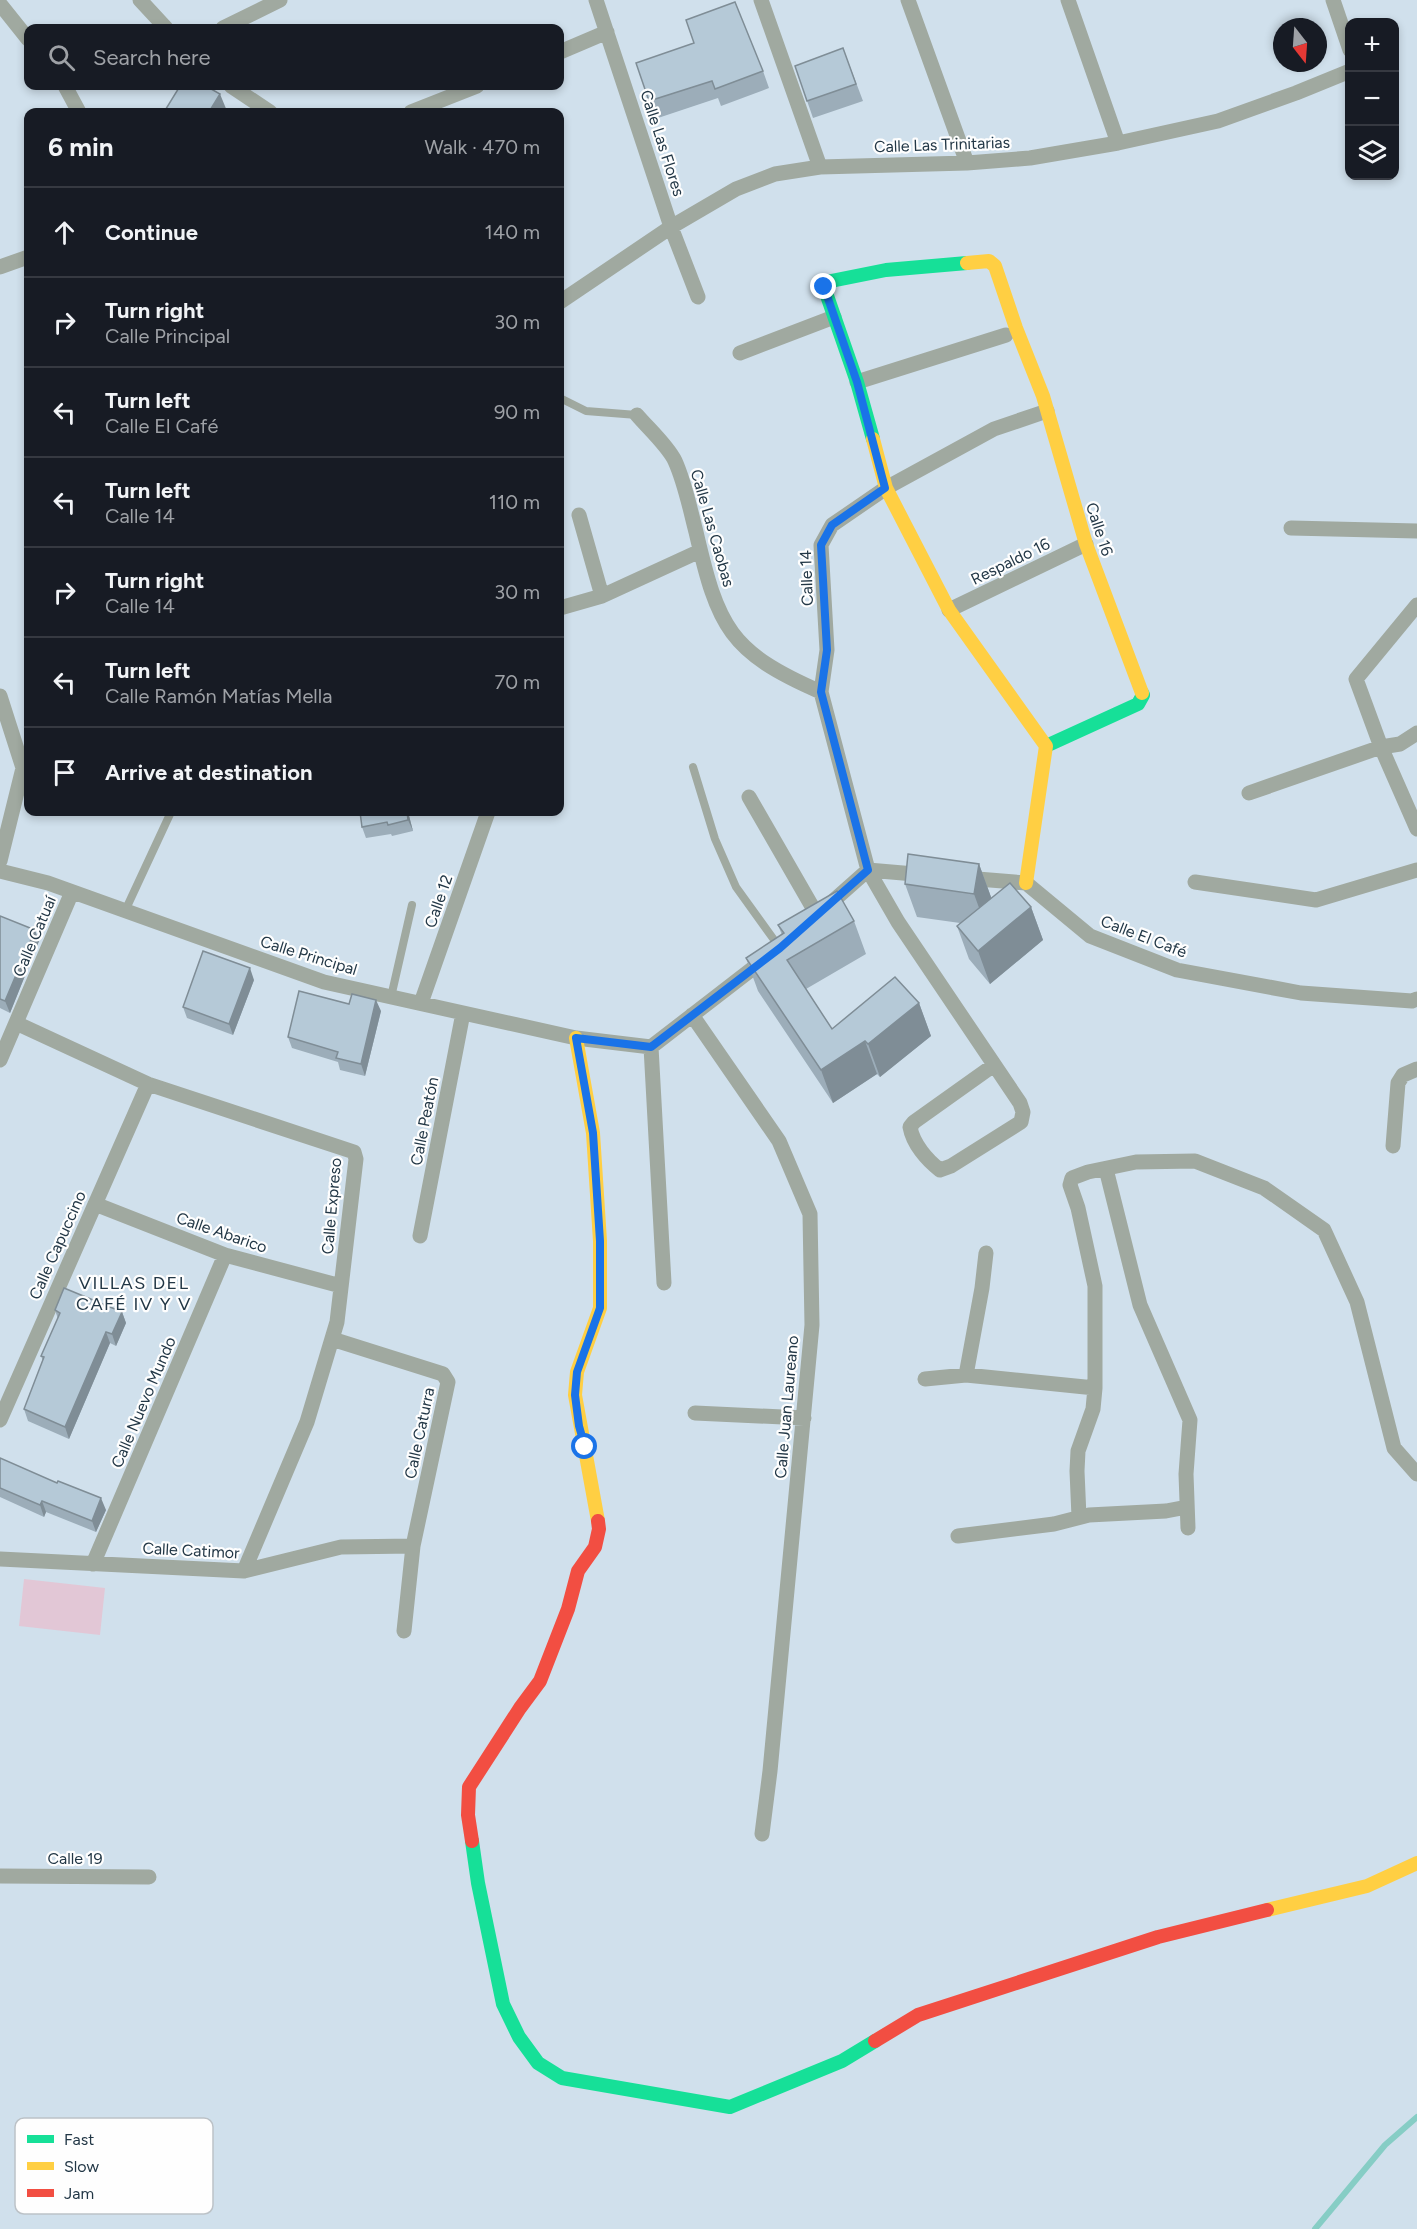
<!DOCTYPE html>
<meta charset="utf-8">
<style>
:root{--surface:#171b24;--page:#20242c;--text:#f1f3f6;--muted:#9ea1a6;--line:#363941}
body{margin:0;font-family:Figtree,sans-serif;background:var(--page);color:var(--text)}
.controls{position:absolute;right:18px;top:18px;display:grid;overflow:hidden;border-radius:12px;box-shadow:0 3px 9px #0003}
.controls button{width:54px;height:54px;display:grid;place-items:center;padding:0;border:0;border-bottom:2px solid var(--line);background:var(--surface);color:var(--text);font:30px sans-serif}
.compass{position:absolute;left:1273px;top:18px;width:54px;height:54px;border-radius:50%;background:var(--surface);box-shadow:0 3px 9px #0003;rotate:163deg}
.stop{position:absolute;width:18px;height:18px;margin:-14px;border:4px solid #1a73e8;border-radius:50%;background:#fff}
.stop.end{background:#1a73e8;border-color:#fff;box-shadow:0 2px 6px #0008}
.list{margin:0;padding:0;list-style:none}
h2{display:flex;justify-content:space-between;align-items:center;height:78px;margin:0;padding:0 24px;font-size:26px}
h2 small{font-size:20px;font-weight:400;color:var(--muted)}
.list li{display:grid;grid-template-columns:39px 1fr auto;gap:18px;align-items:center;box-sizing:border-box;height:90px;padding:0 24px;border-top:2px solid var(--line)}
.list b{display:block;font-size:22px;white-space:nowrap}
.list p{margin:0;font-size:20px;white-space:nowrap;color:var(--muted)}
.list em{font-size:20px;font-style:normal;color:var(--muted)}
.icon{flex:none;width:33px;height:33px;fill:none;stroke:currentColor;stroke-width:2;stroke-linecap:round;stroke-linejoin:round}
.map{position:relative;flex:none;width:1417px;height:2229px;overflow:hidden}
.search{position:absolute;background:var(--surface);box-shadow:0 3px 9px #0003;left:24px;top:24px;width:540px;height:66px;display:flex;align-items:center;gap:15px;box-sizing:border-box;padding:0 21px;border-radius:12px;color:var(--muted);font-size:22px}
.panel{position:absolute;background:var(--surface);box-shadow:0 3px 9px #0003;left:24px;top:108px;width:540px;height:708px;border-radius:12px}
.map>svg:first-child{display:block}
.green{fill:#e2c7d6}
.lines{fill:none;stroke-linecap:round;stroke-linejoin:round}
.stream{stroke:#86cdc5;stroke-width:6}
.lane{stroke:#a0a9a0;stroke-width:8}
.street{stroke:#a0a9a0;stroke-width:15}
.fast{stroke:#16e098;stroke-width:14}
.slow{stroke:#ffcf43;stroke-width:14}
.jam{stroke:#f24e42;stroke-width:14}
.wall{fill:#9cadb9}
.shaded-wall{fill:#7f8d96}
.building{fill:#b5c9d7;stroke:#7f8d96;stroke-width:1.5}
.route{stroke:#1a73e8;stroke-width:8}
.labels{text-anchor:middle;stroke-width:4.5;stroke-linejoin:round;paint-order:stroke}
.street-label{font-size:16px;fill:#223746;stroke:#fefefe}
.neighbourhood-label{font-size:18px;letter-spacing:1.5px;fill:#223746;stroke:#fefefe}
.key{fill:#fefefe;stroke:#bcc2c7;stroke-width:1.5}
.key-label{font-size:16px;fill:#223746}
</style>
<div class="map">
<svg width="1417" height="2229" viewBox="0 0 1417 2229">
<rect width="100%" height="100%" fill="#d0e0ec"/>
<path class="green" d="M24,1579l81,9 -5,47 -81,-9z"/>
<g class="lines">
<path class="stream" d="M1315,2229l70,-84 32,-28"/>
<path class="lane" d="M560,398l26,13 51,4
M693,767l22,72 21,48 44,61
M125,911l46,-99
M391,997l21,-92"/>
<path class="street" d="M140,0l26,28
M596,0l75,227 27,70
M761,0l59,167
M908,0l59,163
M1068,0l50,143
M1333,0l17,50
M0,4l28,35
M223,28l57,-28
M560,52l47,-20
M65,86l14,26
M231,86l39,26
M411,112l66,-26
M0,267l28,-10
M560,302l111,-75 65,-38 39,-15 45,-7 147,-4 63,-5 88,-15 100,-22 78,-28 54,-22
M740,353l94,-36
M857,382l149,-47
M637,415c11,13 31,31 38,46 10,22 15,48 21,71 22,95 33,120 125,160
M579,515l23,81
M1291,528l126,3
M1417,605l-61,74 25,68 36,82
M560,608l42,-12 98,-45
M949,610l137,-66
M0,696l23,72 -23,93
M1249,793l132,-46 19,-3 17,-11
M749,797l68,118
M0,871l48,12 276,99 252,56 75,9
M965,878l61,5 64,53 87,34 124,23 111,8 5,-2
M1195,882l121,18 101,-30
M824,909l44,-39 58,5
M421,1003l67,-191
M692,1015l87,126 31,73 2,111 -42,446 -8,63
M16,1023l132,61 206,68 2,7 -19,163 -30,100 -63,149
M651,1047l114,-88
M651,1047l13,236
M0,1060l72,-168
M994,1065l-80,57 -4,5c3,17 17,33 30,43l11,-4 70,-44 2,-10 -3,-9 -122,-181 -30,-52 -47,-178 6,-42 -6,-105 11,-20 54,-37 108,-59 53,-18
M1393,1146l5,-63 5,-8 14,-6
M1106,1169l34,136 50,115 -4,54 2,54
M95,1204l130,51 116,31
M420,1236l43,-223
M332,1339l111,35 5,8 -35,164 -9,85
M966,1375l16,-87 4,-35
M925,1379l41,-4 129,13
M695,1413l109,5
M0,1420l148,-336
M1079,1517l-2,-46 1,-20 15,-42 2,-21v-102l-17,-78 -8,-23 2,-7 16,-6 48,-10 59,-1 69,27 60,42 33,72 37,146 23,26
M958,1536l96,-12 35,-9 77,-4 21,-4
M0,1559l244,12 97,-24 72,-1
M93,1564l132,-309
M0,1876l149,1"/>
<path class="fast" d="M873,439l-16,-57 -33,-95 2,-5 60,-12 81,-7
M1046,746l92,-42 5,-9 -1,-2
M472,1841l6,42 25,121 16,33 19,26 24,15 168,29 112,-46 33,-20"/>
<path class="slow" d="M967,263l22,-2 6,5 21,62 27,68 43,148 56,149
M873,439l13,49 63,122 97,136 -20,137
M576,1038l17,95 7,108v67l-23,64 -2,23 23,126
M1267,1910l100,-24 50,-23"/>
<path class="jam" d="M472,1841l-4,-26 1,-28 51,-79 20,-27 28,-72 10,-38 17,-24 4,-18 -1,-8
M875,2041l43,-26 240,-78 109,-27"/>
</g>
<path class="wall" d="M843,48l20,53 -50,17 -18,-52z
M636,63l127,8 6,17 -48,18 -3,-8 -63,21z
M408,812l5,19 -21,5 -1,-2 -25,4 -4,-11z
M979,864l12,33 -1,2 41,8 12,33 -53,44 -21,-25 -12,-33 3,-3 -43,-6 -12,-33z
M0,916l39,25 -29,72 -10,-5z
M854,921l12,33 -60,35 26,40 87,-26 12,33 -51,41 -3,-3 -44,29 -75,-112 -12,-33 36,-23 -4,-10z
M254,980l-21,55 -46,-17 -4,-11z
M381,1011l-16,65 -25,-6 -2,-8 -46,-14 -4,-11z
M55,1310l67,2 4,11 -10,23 -6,-3 -41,96 -41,-18 -4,-12 19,-48 -2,-5 17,-37z
M0,1458l106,52 -10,22 -50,-20 -2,5 -44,-20z"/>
<path class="shaded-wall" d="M220,94l7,17 -1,1h-17z
M407,812h1l5,19 -5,-11z
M979,864l12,33 -5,30 -12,-33z
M1031,907l12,33 -53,44 -12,-33z
M35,930l4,11 -29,72 -5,-12z
M250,968l4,12 -21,55 -4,-11z
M376,1000l5,11 -16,65 -4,-12z
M919,1003l12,33 -51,41 -12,-33z
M865,1041l12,33 -44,29 -12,-33z
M122,1312l4,11 -10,23 -4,-12z
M106,1332l4,11 -41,96 -4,-12z
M101,1498l5,12 -10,22 -4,-11z
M42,1501l4,11 -2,5 -4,-12z"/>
<path class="building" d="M735,2l28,69 -48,18 -3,-8 -63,20 -13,-38 58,-20 -8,-23z
M843,48l13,36 -49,17 -12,-35z
M180,86h26l14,8 -11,18h-45z
M360,812h47l1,8 -20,5 -1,-3 -25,5z
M908,854l71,10 -5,30 -69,-10z
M1010,883l21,24 -53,44 -21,-25z
M837,891l17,30 -67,39 45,69 63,-52 24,26 -51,41 -3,-3 -44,29 -75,-112 38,-25 -6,-8z
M0,916l35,14 -30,71 -5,-2z
M203,951l47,17 -21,56 -46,-17z
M299,991l50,13 3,-10 24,6 -15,64 -25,-6 2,-6 -50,-15z
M64,1288l58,24 -10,22 -6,-2 -41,95 -41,-18 20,-52 -3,-1 19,-43 -5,-3z
M0,1458l57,25 1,-2 43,17 -9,23 -50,-20 -2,4 -40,-17z"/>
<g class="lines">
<path class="route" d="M585,1447l-6,-21 -4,-31 2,-23 23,-64v-67l-7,-108 -17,-95 75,9 129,-99 88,-78 -47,-178 6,-42 -6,-105 11,-20 53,-37 -28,-106 -33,-95"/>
</g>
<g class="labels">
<g class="street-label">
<text transform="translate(663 143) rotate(72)" y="6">Calle Las Flores</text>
<text transform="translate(942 144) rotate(-2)" y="6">Calle Las Trinitarias</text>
<text transform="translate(713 528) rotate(74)" y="6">Calle Las Caobas</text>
<text transform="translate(1100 529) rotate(72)" y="6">Calle 16</text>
<text transform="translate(1010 561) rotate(-26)" y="6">Respaldo 16</text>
<text transform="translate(806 578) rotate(-92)" y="6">Calle 14</text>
<text transform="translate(438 901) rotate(-71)" y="6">Calle 12</text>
<text transform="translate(34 936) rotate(-67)" y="6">Calle Catuaí</text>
<text transform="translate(1144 936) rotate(21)" y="6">Calle El Café</text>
<text transform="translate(309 955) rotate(17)" y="6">Calle Principal</text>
<text transform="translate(424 1121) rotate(-79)" y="6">Calle Peatón</text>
<text transform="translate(331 1206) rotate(-85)" y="6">Calle Expreso</text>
<text transform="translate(222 1232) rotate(19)" y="6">Calle Abarico</text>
<text transform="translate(57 1245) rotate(-66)" y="6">Calle Capuccino</text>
<text transform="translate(143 1402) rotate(-67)" y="6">Calle Nuevo Mundo</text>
<text transform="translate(786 1407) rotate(-85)" y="6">Calle Juan Laureano</text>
<text transform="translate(419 1433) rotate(-78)" y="6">Calle Caturra</text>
<text transform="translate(191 1550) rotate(3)" y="6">Calle Catimor</text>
<text x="75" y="1864">Calle 19</text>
</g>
<g class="neighbourhood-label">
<text x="134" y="1289">VILLAS DEL<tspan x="134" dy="21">CAFÉ IV Y V</tspan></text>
</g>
</g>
<rect x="15" y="2118" width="198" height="96" rx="9" class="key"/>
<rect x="27" y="2135" width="27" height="8" fill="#16e098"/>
<rect x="27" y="2162" width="27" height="8" fill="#ffcf43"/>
<rect x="27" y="2189" width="27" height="8" fill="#f24e42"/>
<g class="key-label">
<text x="64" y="2145">Fast</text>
<text x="64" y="2172">Slow</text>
<text x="64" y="2199">Jam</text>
</g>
</svg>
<div class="controls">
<button>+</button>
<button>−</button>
<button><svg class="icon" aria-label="layers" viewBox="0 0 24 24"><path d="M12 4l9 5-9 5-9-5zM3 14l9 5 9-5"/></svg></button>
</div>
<svg class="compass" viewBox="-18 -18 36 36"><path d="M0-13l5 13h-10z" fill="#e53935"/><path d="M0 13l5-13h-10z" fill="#9ea1a6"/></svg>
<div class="stop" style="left:585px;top:1447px"></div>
<div class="stop end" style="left:824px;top:287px"></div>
<div class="search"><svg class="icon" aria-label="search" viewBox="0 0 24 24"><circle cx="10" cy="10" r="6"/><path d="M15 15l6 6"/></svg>Search here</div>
<section class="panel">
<h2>6 min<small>Walk · 470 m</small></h2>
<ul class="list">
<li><svg class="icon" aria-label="ahead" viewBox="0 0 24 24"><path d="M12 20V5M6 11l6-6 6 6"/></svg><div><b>Continue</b></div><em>140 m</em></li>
<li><svg class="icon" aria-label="right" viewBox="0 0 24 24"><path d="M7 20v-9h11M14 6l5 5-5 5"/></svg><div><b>Turn right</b><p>Calle Principal</p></div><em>30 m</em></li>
<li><svg class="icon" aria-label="left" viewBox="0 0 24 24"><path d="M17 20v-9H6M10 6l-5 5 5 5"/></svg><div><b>Turn left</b><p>Calle El Café</p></div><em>90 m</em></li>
<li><svg class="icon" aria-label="left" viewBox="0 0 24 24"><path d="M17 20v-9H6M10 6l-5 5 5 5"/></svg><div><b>Turn left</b><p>Calle 14</p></div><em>110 m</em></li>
<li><svg class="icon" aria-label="right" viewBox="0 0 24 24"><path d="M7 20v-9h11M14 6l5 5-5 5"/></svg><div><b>Turn right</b><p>Calle 14</p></div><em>30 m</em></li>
<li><svg class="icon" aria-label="left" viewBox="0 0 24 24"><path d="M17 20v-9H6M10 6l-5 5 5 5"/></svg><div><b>Turn left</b><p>Calle Ramón Matías Mella</p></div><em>70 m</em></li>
<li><svg class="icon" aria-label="arrive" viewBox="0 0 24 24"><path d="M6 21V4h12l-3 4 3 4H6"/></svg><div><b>Arrive at destination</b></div></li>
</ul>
</section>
</div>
